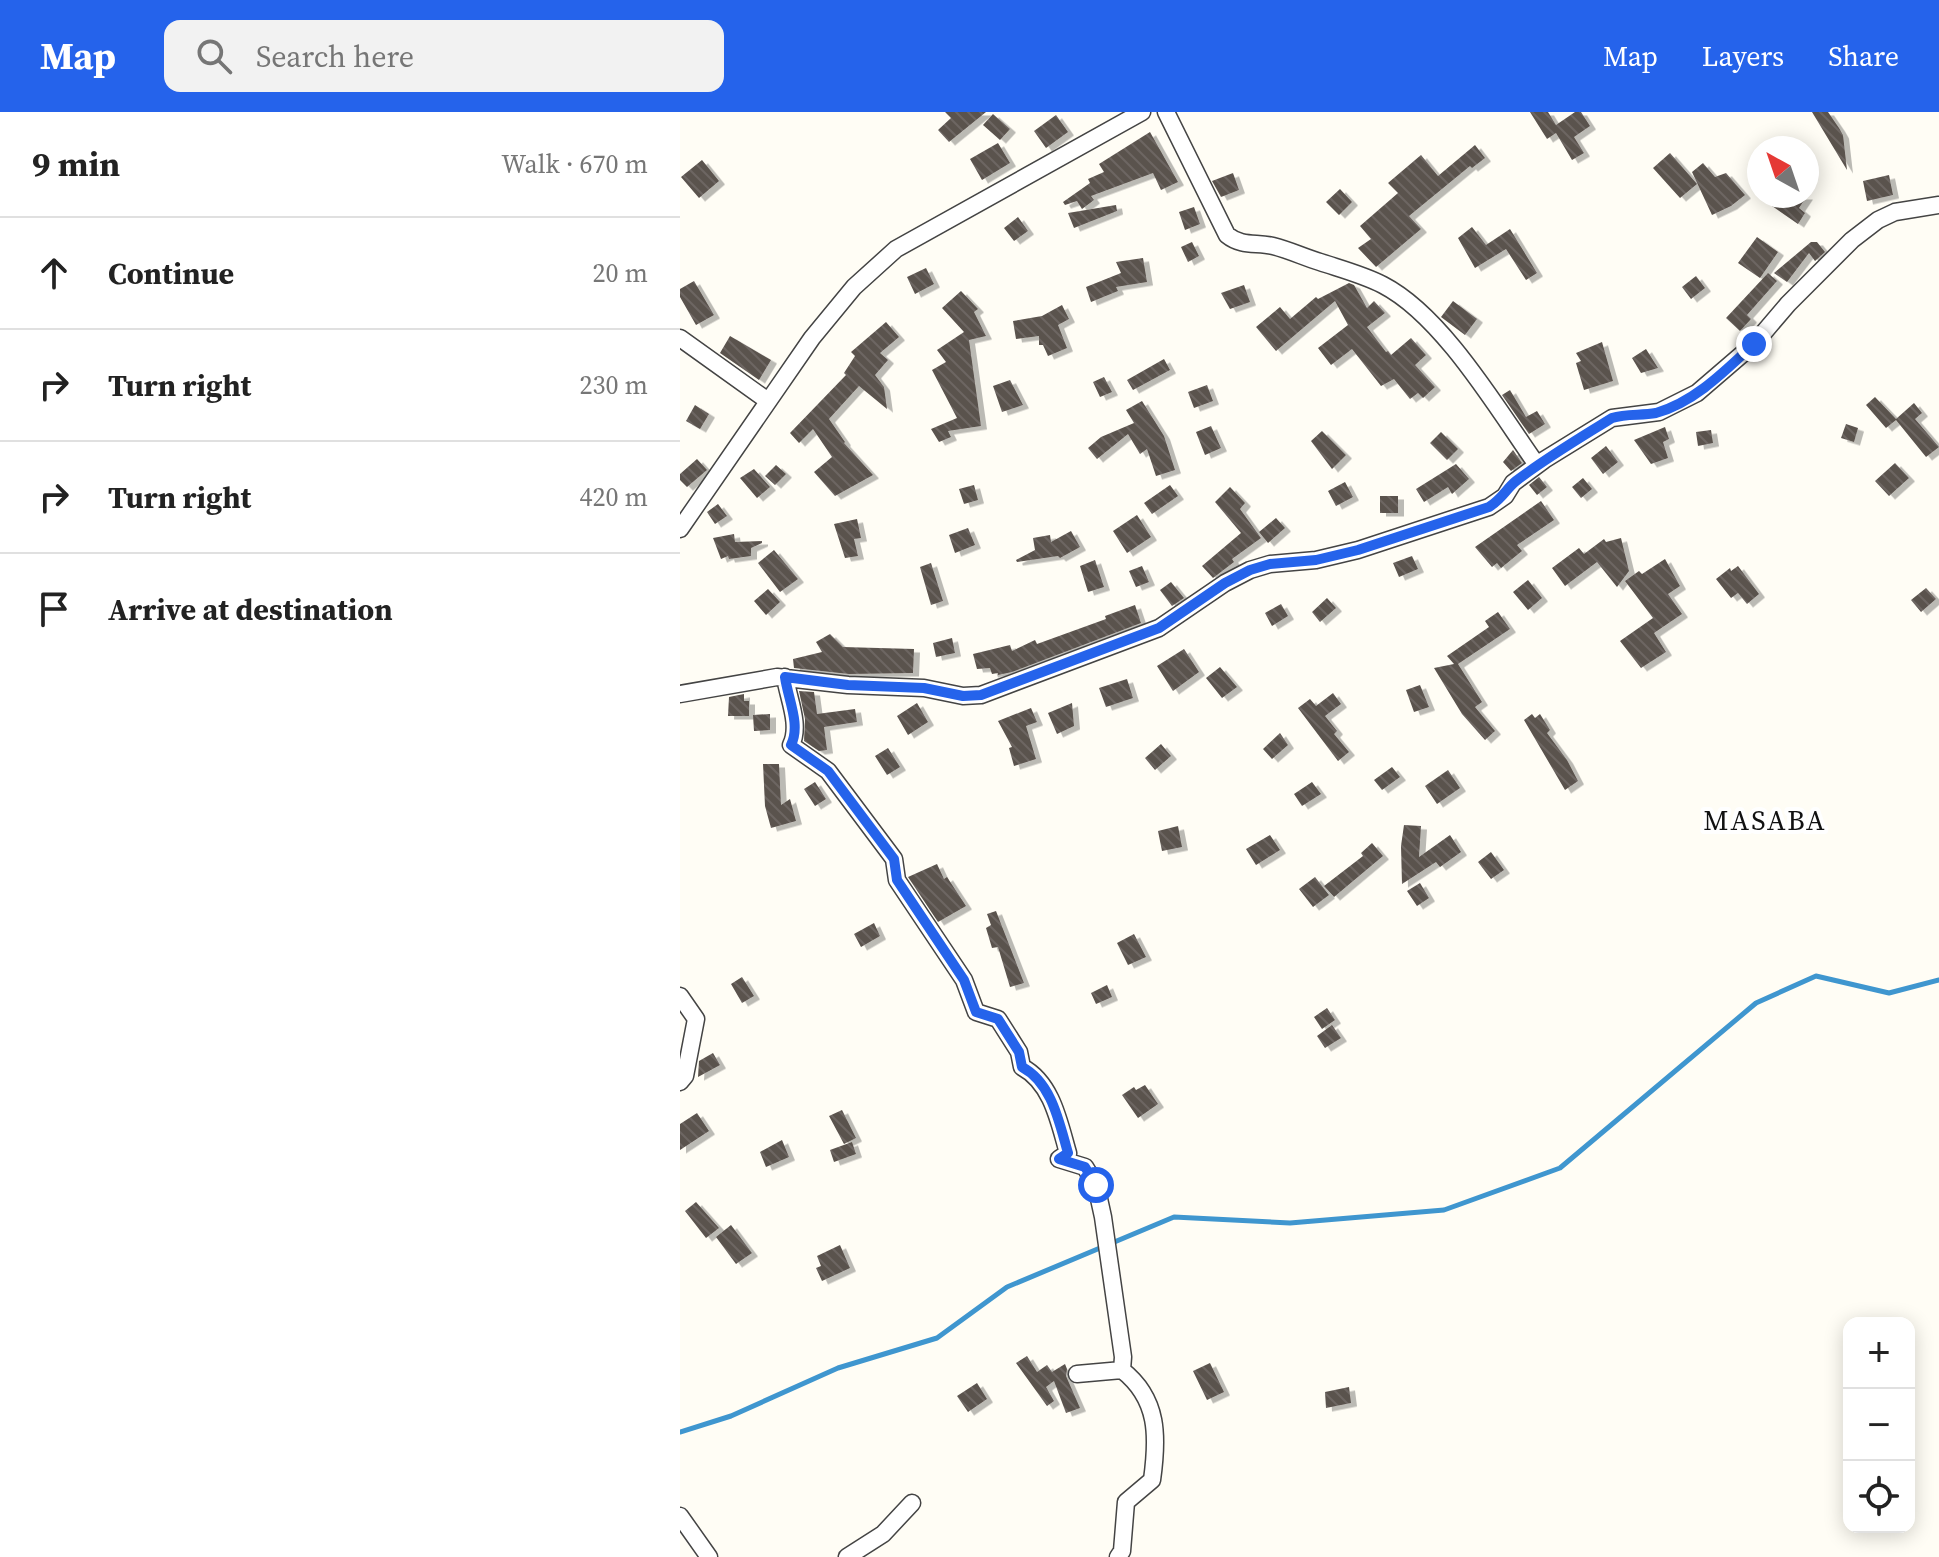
<!DOCTYPE html>
<meta charset="utf-8">
<style>
:root{--surface:#fff;--page:#f2f2f2;--text:#222;--muted:#767676;--line:#e0e0e0;--accent:#2563eb}
body{margin:0;font-family:"Source Serif 4",serif;background:var(--page);color:var(--text)}
.controls{position:absolute;right:24px;bottom:24px;display:grid;overflow:hidden;border-radius:16px;box-shadow:0 4px 20px #0003}
.controls button{width:72px;height:72px;display:grid;place-items:center;padding:0;border:0;border-bottom:2px solid var(--line);background:var(--surface);color:var(--text);font:40px sans-serif}
.compass{position:absolute;left:1067px;top:24px;width:72px;height:72px;border-radius:50%;background:var(--surface);box-shadow:0 4px 20px #0003;rotate:320deg}
.stop{position:absolute;width:24px;height:24px;margin:-18px;border:6px solid #2563eb;border-radius:50%;background:#fff}
.stop.end{background:#2563eb;border-color:#fff;box-shadow:0 2px 8px #0008}
.list{margin:0;padding:0;list-style:none}
h2{display:flex;justify-content:space-between;align-items:center;height:104px;margin:0;padding:0 32px;font-size:34px}
h2 small{font-size:26px;font-weight:400;color:var(--muted)}
.list li{display:grid;grid-template-columns:52px 1fr auto;gap:24px;align-items:center;box-sizing:border-box;height:112px;padding:0 32px;border-top:2px solid var(--line)}
.list b{display:block;font-size:30px;white-space:nowrap}
.list em{font-size:26px;font-style:normal;color:var(--muted)}
.icon{flex:none;width:44px;height:44px;fill:none;stroke:currentColor;stroke-width:2;stroke-linecap:round;stroke-linejoin:round}
.map{position:relative;flex:none;width:1259px;height:1445px;overflow:hidden}
header{display:flex;align-items:center;gap:48px;box-sizing:border-box;height:112px;padding:0 40px;background:var(--accent);color:#fff}
header strong{font-size:38px}
nav{display:flex;gap:44px;margin-inline-start:auto;font-size:28px}
.search{width:560px;height:72px;background:var(--page);display:flex;align-items:center;gap:20px;box-sizing:border-box;padding:0 28px;border-radius:16px;color:var(--muted);font-size:30px}
main{display:flex}
aside{flex:1;background:var(--surface)}
.map>svg:first-child{display:block}
.lines{fill:none;stroke-linecap:round;stroke-linejoin:round}
.stream{stroke:#3f96cf;stroke-width:5}
.building{fill:url(#building-back-hatch);filter:url(#shadow)}
.street-casing{stroke:#444;stroke-width:19}
.street{stroke:#fff;stroke-width:16}
.route{stroke:#2563eb;stroke-width:10}
.labels{text-anchor:middle;stroke-width:8;stroke-linejoin:round;paint-order:stroke}
.quarter-label{font-size:28px;letter-spacing:2px;fill:#111;stroke:#fff}
</style>
<header>
<strong>Map</strong>
<div class="search"><svg class="icon" aria-label="search" viewBox="0 0 24 24"><circle cx="10" cy="10" r="6"/><path d="M15 15l6 6"/></svg>Search here</div>
<nav><a>Map</a><a>Layers</a><a>Share</a></nav>
</header>
<main>
<aside>
<h2>9 min<small>Walk · 670 m</small></h2>
<ul class="list">
<li><svg class="icon" aria-label="ahead" viewBox="0 0 24 24"><path d="M12 20V5M6 11l6-6 6 6"/></svg><div><b>Continue</b></div><em>20 m</em></li>
<li><svg class="icon" aria-label="right" viewBox="0 0 24 24"><path d="M7 20v-9h11M14 6l5 5-5 5"/></svg><div><b>Turn right</b></div><em>230 m</em></li>
<li><svg class="icon" aria-label="right" viewBox="0 0 24 24"><path d="M7 20v-9h11M14 6l5 5-5 5"/></svg><div><b>Turn right</b></div><em>420 m</em></li>
<li><svg class="icon" aria-label="arrive" viewBox="0 0 24 24"><path d="M6 21V4h12l-3 4 3 4H6"/></svg><div><b>Arrive at destination</b></div></li>
</ul>
</aside>
<div class="map">
<svg width="1259" height="1445" viewBox="0 0 1259 1445">
<defs>
<pattern id="building-back-hatch" width="6" height="6" patternUnits="userSpaceOnUse" patternTransform="scale(2)"><rect width="6" height="6" fill="#5a524d"/><path d="M-1 5l2 2M0 0l6 6M5-1l2 2" fill="none" stroke="#6d6662"/></pattern>
<filter id="shadow"><feDropShadow dx="6" dy="3.5" stdDeviation="0" flood-color="#0004"/></filter>
</defs>
<rect width="100%" height="100%" fill="#fffdf5"/>
<g class="lines">
<path class="stream" d="M0,1320l51,-16 107,-48 99,-30 70,-51 167,-70 116,6 154,-13 116,-42 196,-165 60,-27 73,17 50,-13"/>
</g>
<path class="building" d="M265,0h41l-37,30 -11,-12 13,-12z
M850,0h18l8,13 19,-13h6l9,14 -16,11 10,16 -12,7 -16,-27 -9,6z
M1132,0h16l11,16 4,7 4,35z
M313,2l17,15 -10,11 -17,-15z
M376,3l12,17 -22,16 -12,-17z
M470,20l28,50 -17,8 -8,-17 -62,23 3,4 -12,9 -5,-8 -12,4 -2,-3 27,-19 -2,-4 16,-7 -5,-8z
M318,31l12,20 -28,17 -12,-21z
M795,33l10,13 -13,10 -2,-2 -61,50 12,13 -45,38 -18,-19 13,-9 -11,-13 38,-33 -10,-10 33,-28 17,21z
M990,41l27,31 -17,14 -27,-30z
M22,48l17,21 -20,17 -18,-21z
M1023,51l12,14 11,-4 19,22 -14,11 -19,9 -20,-43z
M553,61l6,17 -18,7 -9,-16z
M1209,63l4,20 -26,6 -4,-20z
M660,77l12,13 -13,13 -13,-13z
M1100,84h27l-8,12 6,5 -7,11 -26,-18z
M436,93l1,6 -43,17 -6,-15z
M514,95l6,17 -15,6 -6,-18z
M338,105l10,14 -14,10 -10,-13z
M792,115l14,18 24,-16 27,44 -11,7 -20,-31 -31,19 -17,-30z
M1077,125l21,15 -18,26 -22,-15z
M512,130l7,14 -11,6 -7,-15z
M1131,130h6l8,10 -10,9 -6,-8 -22,29 -13,-9z
M463,146l4,24 -31,5 2,4 -27,11 -5,-15 35,-14 -5,-11z
M246,156l8,16 -19,10 -8,-17z
M1088,161l9,8 -30,34 4,4 -11,12 -14,-13z
M1016,164l9,12 -14,11 -9,-12z
M14,169l20,34 -18,10 -16,-28v-8z
M669,171l5,2 13,23 7,-7 11,12 -18,14 19,25 2,-1 3,4 20,-17 15,17 -11,10 20,22 -12,11 -5,-5 -8,6 -16,-20 -13,7 -29,-37 -21,16 -13,-17 30,-23 -13,-24 -59,50 -20,-24 24,-20 10,12 26,-22 2,2z
M564,173l6,17 -20,7 -9,-16z
M281,179l17,18 -4,3 12,24 -17,4 12,86 -33,5 3,6 -12,5 -8,-13 26,-11 -25,-48 14,-8 -9,-12 27,-18 -22,-24z
M773,189l24,18 -12,16 -24,-18z
M382,193l7,14 -11,6 9,23 -19,8 -5,-11h-4v-9l-23,3 -3,-18 29,-5z
M206,210l13,15 -19,16 8,7 -13,15 9,12 3,22 -28,-23 -30,33 16,23 -1,1 29,32 -38,21 -21,-24 18,-15 -19,-28 -14,14 -9,-10 56,-58 -2,-2 11,-17 -4,-4z
M50,224l41,24 -12,20 -39,-27z
M922,230l11,39 -29,9 -8,-27 5,-2 -5,-8z
M966,237l12,19 -17,5 -9,-15z
M484,247l6,11 -37,20 -6,-10z
M424,265l8,15 -12,5 -7,-15z
M330,268l13,25 -21,7 -9,-26z
M527,273l6,16 -19,7 -6,-16z
M830,278l16,27 11,-6 8,13 -16,10 -27,-39z
M1195,285l21,22 18,-16 8,10 -7,6 24,28 -13,10 -30,-37 -10,8 -20,-23z
M462,289l22,35 11,34 -19,6 -9,-27 -7,5 -12,-20 -31,25 -9,-11 13,-11 33,-14 -8,-13z
M15,293l14,9 -9,15 -14,-8z
M1166,312l12,4 -4,14 -13,-4z
M531,314l10,22 -16,7 -9,-23z
M985,315l4,12 -6,3 5,16 -17,6 -17,-24z
M1031,318l2,13 -15,3 -2,-14z
M642,319l24,24 -14,14 -21,-28z
M761,320l17,17 -11,11 -17,-17z
M926,334l12,16 -15,12 -12,-16z
M833,338l9,13 -11,8 -8,-9z
M17,347l10,11 -20,17 -7,-7v-6z
M1215,351l14,15 -20,18 -14,-15z
M776,352l13,15 -17,15 -4,-7 -24,15 -8,-13z
M96,353l10,9 -11,11 -10,-9z
M74,357l16,18 -13,11 -17,-20z
M859,365l8,10 -10,8 -8,-10z
M903,366l9,11 -11,9 -9,-11z
M665,370l8,15 -17,9 -8,-15z
M294,373l4,15 -14,4 -5,-15z
M490,373l8,11 -26,18 -8,-11z
M550,375l15,16 -5,6 21,29 -29,21 2,3 -21,16 -11,-12 39,-33 -26,-31z
M700,384h18v17h-18z
M861,389l13,19 -37,25 5,6 -21,17 -4,-5 -5,4 -17,-20z
M38,392l9,12 -12,8 -8,-12z
M457,403l14,22 -24,16 -14,-22z
M596,406l9,10 -17,15 -9,-11z
M177,407l4,19 -7,1 4,17 -13,2 -11,-34z
M288,416l7,17 -20,8 -6,-18z
M391,419l9,16 -20,11 -2,-2 -41,6 -1,-2 19,-10 -2,-12 17,-3 1,7z
M54,422l1,8 27,-1v2l-11,5v8l-22,3 -1,-3 -7,3 -8,-21z
M941,426l8,33 -12,16 -20,-25 -32,24 -13,-18 27,-20 5,6 20,-15 2,3z
M94,438l24,29 -18,13 -22,-29z
M732,444l6,13 -19,8 -6,-14z
M985,447l15,27 -12,8 14,20 -28,19 12,19 -25,16 -21,-27 33,-23 -28,-37 14,-10 3,3z
M415,448l9,27 -16,5 -8,-26z
M251,451l12,38 -12,4 -11,-38z
M462,454l7,16 -13,5 -7,-16z
M1058,454l21,28 -12,10 -9,-11 -7,5 -15,-19 14,-11 1,3z
M848,468l14,18 -14,12 -15,-18z
M491,470l13,16 -12,8 -12,-16z
M1246,476l10,11 -15,13 -10,-12z
M88,477l12,13 -14,13 -12,-14z
M647,486l9,10 -16,14 -8,-10z
M601,492l7,12 -16,10 -7,-13z
M455,493l6,18 -129,49 -14,3v-2l-6,1 -2,-6 -13,1 -4,-15 37,-9 2,6 23,-11 2,4 69,-25 -1,-3z
M818,500l12,17 -52,35 24,38 -7,5 20,24 -10,9 -23,-26 -28,-46 20,-4 -7,-8 42,-29 -4,-6z
M150,522l13,13 71,2 -1,24 -64,1 -55,-6 -1,-9 29,-7 -6,-10z
M272,526l3,15 -19,4 -3,-14z
M504,537l15,23 -26,19 -16,-25z
M540,555l17,20 -15,11 -16,-20z
M447,567l6,19 -27,9 -7,-19z
M740,573l9,22 -15,5 -8,-22z
M119,579l15,1 3,22 38,-5 2,13 -33,5 3,23 -8,1 -15,-10 1,-22z
M653,581l8,11 -16,12 12,15 -3,3 15,18 -11,9 -40,-53 12,-9 6,7z
M64,582v7h5v15h-21l1,-19z
M237,591l11,19 -20,13 -11,-19z
M392,591l2,23 -17,8 -9,-21z
M351,596l6,14 -11,4 10,33 -22,7 -5,-18 3,-1 -14,-26z
M90,602v16l-16,1 -1,-16z
M852,602l3,4 5,-4 10,16 -3,3 20,27 11,21 -13,9 -41,-70z
M600,621l8,12 -16,14 -9,-10z
M481,632l10,12 -16,14 -10,-12z
M208,636l12,19 -13,8 -12,-19z
M83,652h16l2,41 9,-6 6,22 -25,7 -6,-22z
M712,655l8,10 -18,13 -8,-10z
M768,658l12,18 -23,16 -12,-18z
M135,670l11,17 -11,7 -11,-17z
M632,670l9,12 -19,12 -8,-12z
M724,713l17,1 -2,31 31,-22 11,17 -21,15 -4,-5 -34,22 -1,-38z
M498,714l4,21 -20,4 -4,-20z
M590,723l10,15 -24,15 -10,-16z
M692,731l11,13 -49,41 -10,-11 39,-30 -2,-3z
M811,740l13,18 -13,9 -13,-17z
M257,752l7,15 3,-2 19,29 -28,16 -30,-45z
M635,765l14,18 -16,12 -14,-18z
M740,771l9,15 -12,8 -10,-15z
M316,799l28,72 -14,4 -12,-40 -6,1 -6,-20 5,-3 -4,-11z
M194,811l6,13 -19,11 -7,-13z
M454,822l12,23 -18,8 -11,-22z
M62,865l12,19 -12,7 -11,-19z
M427,873l5,12 -16,7 -5,-11z
M647,896l8,12 -13,9 -8,-12z
M652,913l9,13 -16,10 -8,-12z
M33,941l7,12 -22,12 1,-16z
M465,973l13,19 -20,14 -16,-23 12,-8 2,3z
M162,998l14,28 -12,6 -15,-28z
M17,1001l12,18 -29,19v-26z
M102,1028l7,17 -23,10 -6,-15z
M172,1030l4,12 -22,8 -4,-12z
M16,1090l23,26 -13,10 -21,-27z
M51,1113l21,28 -16,11 -20,-27z
M160,1133l10,23 -28,13 -6,-13 5,-2 -4,-10z
M347,1244l10,16 10,-7 5,7 13,-8 2,5 -1,7 14,32 -14,5 -12,-32 -8,6 8,14 -7,5 -31,-43z
M530,1251l14,29 -17,8 -14,-29z
M297,1271l10,16 -19,13 -11,-16z
M669,1275l2,16 -25,5 -1,-16z"/>
<g class="lines">
<g class="street-casing">
<path id="street" d="M486,0l61,123c15,12 29,7 46,11 16,4 31,11 47,16 21,7 44,13 63,23 60,31 115,125 154,180
M0,226l88,63
M0,417l132,-191 42,-51 42,-38 246,-137
M105,565c3,21 16,48 6,68l37,26 66,88 3,21 67,100 12,32 22,7 21,33 3,15c30,16 37,55 46,86l-9,6 26,8 11,18 7,32 20,140 -1,13 -45,4
M0,582l97,-17 71,8 76,3 39,8 18,-1 178,-67 66,-45 25,-13 20,-6 46,-4 42,-10 131,-43 16,-11 8,-13 31,-23 68,-42 47,-6 38,-19 57,-49 34,-40 64,-64 26,-20 17,-8 44,-7
M0,884l16,23 -11,57 -5,6
M0,1404l29,41
M167,1445l36,-23 29,-31
M438,1445l4,-6 4,-49 26,-22c6,-43 7,-81 -30,-110"/>
</g>
<use href="#street" class="street"/>
</g>
<g class="lines">
<path class="route" d="M416,1073l-11,-18 -26,-8 9,-6c-9,-31 -16,-70 -46,-86l-3,-15 -21,-33 -22,-7 -12,-32 -67,-100 -3,-21 -66,-88 -37,-26c10,-20 -3,-46 -6,-68l63,8 76,3 39,8 18,-1 178,-67 66,-45 25,-13 20,-6 46,-4 42,-10 131,-43c14,-9 17,-18 27,-26 30,-23 64,-43 96,-63 15,-5 29,-2 44,-5 39,-11 70,-43 98,-69"/>
</g>
<g class="labels">
<g class="quarter-label">
<text x="1085" y="718">MASABA</text>
</g>
</g>
</svg>
<div class="controls">
<button>+</button>
<button>−</button>
<button><svg class="icon" aria-label="locate" viewBox="0 0 24 24"><circle cx="12" cy="12" r="6"/><path d="M12 2v4M12 18v4M2 12h4M18 12h4"/></svg></button>
</div>
<svg class="compass" viewBox="-18 -18 36 36"><path d="M0-13l5 13h-10z" fill="#e53935"/><path d="M0 13l5-13h-10z" fill="#767676"/></svg>
<div class="stop" style="left:416px;top:1073px"></div>
<div class="stop end" style="left:1074px;top:232px"></div>
</div>
</main>
